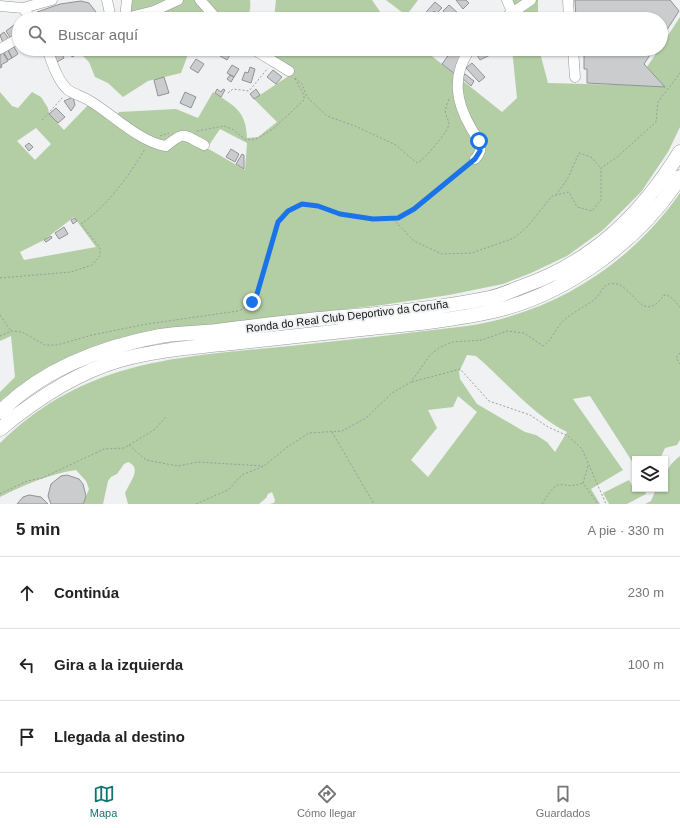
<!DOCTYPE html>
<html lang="es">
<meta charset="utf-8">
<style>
:root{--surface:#fff;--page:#f2f2f2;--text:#222;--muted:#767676;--line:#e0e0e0;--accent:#0f766e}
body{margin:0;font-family:Arial,sans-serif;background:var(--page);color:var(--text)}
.controls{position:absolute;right:12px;bottom:12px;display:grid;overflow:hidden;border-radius:0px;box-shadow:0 1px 3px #0004}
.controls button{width:36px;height:36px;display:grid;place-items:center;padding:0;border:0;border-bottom:1px solid var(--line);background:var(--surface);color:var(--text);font:20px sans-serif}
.stop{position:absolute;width:12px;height:12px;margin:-9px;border:3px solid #1a73e8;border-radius:50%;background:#fff}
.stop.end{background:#1a73e8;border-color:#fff;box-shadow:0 1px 4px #0008}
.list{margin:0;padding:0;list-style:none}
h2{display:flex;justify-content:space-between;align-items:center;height:52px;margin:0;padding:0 16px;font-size:17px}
h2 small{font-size:13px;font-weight:400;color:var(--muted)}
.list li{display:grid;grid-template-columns:26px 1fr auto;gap:12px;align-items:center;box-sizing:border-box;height:72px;padding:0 16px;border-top:1px solid var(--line)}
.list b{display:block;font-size:15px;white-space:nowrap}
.list em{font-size:13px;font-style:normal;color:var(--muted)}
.icon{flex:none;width:22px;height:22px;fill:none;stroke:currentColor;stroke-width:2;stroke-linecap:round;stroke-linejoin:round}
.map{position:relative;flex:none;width:680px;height:504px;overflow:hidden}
.search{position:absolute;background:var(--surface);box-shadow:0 1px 3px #0004;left:12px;right:12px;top:12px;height:44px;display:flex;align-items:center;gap:10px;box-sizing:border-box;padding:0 14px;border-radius:22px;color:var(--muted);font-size:15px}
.sheet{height:268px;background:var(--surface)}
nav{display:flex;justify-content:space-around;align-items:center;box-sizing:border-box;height:56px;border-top:1px solid var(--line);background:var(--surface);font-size:11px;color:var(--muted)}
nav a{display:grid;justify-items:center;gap:2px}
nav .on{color:var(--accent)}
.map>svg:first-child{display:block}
.green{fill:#b3cea5;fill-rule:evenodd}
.building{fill:#cbcccd;stroke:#929293}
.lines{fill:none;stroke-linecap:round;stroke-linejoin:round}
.minor-casing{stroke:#97999a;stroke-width:11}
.highway-casing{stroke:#97999a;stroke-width:15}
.path{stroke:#999b9c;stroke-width:1;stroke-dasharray:2 2;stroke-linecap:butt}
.minor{stroke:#fff;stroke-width:10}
.highway{stroke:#fff;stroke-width:14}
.route{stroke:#1a73e8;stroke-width:5}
.labels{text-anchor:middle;stroke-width:4;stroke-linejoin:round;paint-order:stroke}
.street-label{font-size:11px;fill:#141415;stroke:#eff1f2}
</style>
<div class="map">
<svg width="680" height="504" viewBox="0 0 680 504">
<rect width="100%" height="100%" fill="#eff1f2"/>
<path class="green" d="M130,0h120c1,8 0,13 -4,19h-33l-7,-4 -2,4h-78z
M276,0h96l11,16 2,-3 15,6h-126z
M386,0h32l-9,12 -6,1z
M505,0h33v19h-30z
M680,17v110l-12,25 -27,40 -38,38 -36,26 -36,17 -28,11 -54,11 -67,10 -241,28c-51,13 -100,35 -141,68v-9l15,-15 -4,-41 -11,5v-249l12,14 6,2 14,-16 9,5 7,11 1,6 15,16 26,-27 26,13 3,-4 57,-3 22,9 15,-26c21,14 33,18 34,46l11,-1 19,-15 -23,-23 36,-24 -42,-26h175l79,63 15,-14 -5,-49h27l9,34 116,3 -17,-19 12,-18h2v-3zM36,128l15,16 -16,16 -18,-19zM220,129l27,14 -2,27 -38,-22zM74,217l22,30 -72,13 -4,-8 24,-12z
M83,49h107l-9,24 -33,8 -25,16 -15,-14 -13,-6 -6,-15 -9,-9z
M680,193v247l-3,5 -12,3 -5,11h-25v7l-45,-70 -17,3 50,71 -32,19 9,15h-331l5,-1 1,-3 -3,-8 -4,2 -2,4 -7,6h-131l-3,-11c4,-10 18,-25 3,-31l-4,2 -7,10 -6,3 -3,4 -5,23h-20l6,-15 -3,-8 -10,-11c-27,4 -52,15 -76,27v-54c86,-84 178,-86 290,-97 59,-6 118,-13 177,-20 86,-13 163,-61 213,-133zM467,355l9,1c28,24 59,61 91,76l-12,20 -8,-10 -11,-7 -11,-3 -48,-28 -17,-25 -1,-7zM458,396l19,16 -49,65 -17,-17 26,-32 -9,-18 25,-3z
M680,456v48h-35l6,-3 5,-12h9c0,-16 2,-23 15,-33z
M629,480l6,11 9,-2 2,5 -19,10h-18l-6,-11z"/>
<path class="building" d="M456,0h10l3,3 -6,6z
M575,0h95l9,11 -18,28v-20l-85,-1z
M81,1l8,2 7,9 -7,7h-3l-1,-4 -5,-1h-23l16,5h-34l-2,-7 23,-8z
M435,2l7,6 -5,5 -3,-2 -1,2 8,6h-21z
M449,5l10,9 -5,5h-3l-8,-8z
M19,22v10l-5,-7z
M14,25l5,9 -8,5 -5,-8z
M4,32l5,7 -6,4 -3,-8z
M14,47l4,7 -6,4 -4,-8z
M71,49l6,3 -4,5 -5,-3z
M224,49l9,1 -6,10 -7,-4z
M446,49h11l6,2 -8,23 -13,-10 8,-11z
M479,49h3l6,7 -8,4 -5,-8z
M482,49h10l3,4 -7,3z
M584,49h70l-10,15 21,23 -78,-4v-14h-3z
M8,50l4,8 -4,2 -4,-7z
M60,50l4,8 -7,4 -5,-8z
M3,53l5,8 -7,4 1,2 -2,1v-13z
M196,59l8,5 -6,9 -8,-5z
M472,63l13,14 -6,5 -13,-14z
M232,65l7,4 -5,8 -7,-4z
M250,67l5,2 -4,14 -9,-3 3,-8 3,1z
M273,70l9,7 -6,7 -9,-7z
M465,74l9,7 -3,5 -9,-8z
M230,75l4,2 -3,5 -4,-3z
M164,77l5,16 -11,3 -4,-16z
M217,89l4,3 2,-3 2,1 -4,7 -6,-4z
M256,89l4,6 -6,4 -4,-5z
M185,92l11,5 -5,11 -11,-5z
M73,97l2,8 -4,6 -7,-10z
M56,108l9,9 -7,6 -9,-9z
M29,143l4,4 -4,4 -4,-5z
M231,149l8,5 -4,8 -9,-5z
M242,154l2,1v14l-8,-5z
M75,218l2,3 -4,3 -2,-4z
M64,227l4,7 -9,5 -4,-6z
M51,236l1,2 -6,4 -2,-2z
M67,475l12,4 4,5 3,12 -2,6 -1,2h-32l-3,-8 3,-12 10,-8z
M29,495l12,2 7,7h-31l6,-7z"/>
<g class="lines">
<g class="minor-casing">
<path id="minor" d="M107,0l3,14 4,5
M200,0l17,19
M507,0l5,12
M568,0l1,19
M0,6l23,2 29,-8
M23,8l8,11
M125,17l2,-17
M122,19l32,-8 24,-11
M503,19l28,-19
M0,49l19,-11
M47,49c5,13 10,31 21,41 6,4 16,7 22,11 22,13 51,42 76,45 19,-16 17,-11 38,-1
M253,49l36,22
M470,49c-19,27 -14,53 1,79 4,7 11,15 9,23 -1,3 -3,6 -5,8
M573,49l2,28"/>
</g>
<g class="highway-casing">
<path id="highway" d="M0,412c42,-42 102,-65 160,-76 18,-3 38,-3 57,-5 41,-5 83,-11 125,-14 49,-4 98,-9 147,-19 11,-2 22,-7 32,-11 72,-25 120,-72 159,-135
M0,429c36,-30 75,-56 120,-69 37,-10 74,-13 112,-17 46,-5 93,-10 139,-15 41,-4 83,-8 123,-17 73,-17 146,-71 186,-134"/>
</g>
<path class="path" d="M295,78l7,6 5,13 20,19 28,10 41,19 21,18c5,-1 32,-32 32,-39 0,-3 -2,-6 -3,-9 -2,-6 2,-13 4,-18
M228,93l5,-4 16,2 19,-23
M42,120l21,-23
M197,131l27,-5 8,3 14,11 10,-1 17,-10 31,-29v-5l-10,-18
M160,136l9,-3
M556,195l12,-17 11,-25 12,4 10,11
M393,219l21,22 28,13 30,-1 42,-15 13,-11 25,-31 17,-4 8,15 15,4 9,-11v-32l15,-10 40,-36 2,-20 22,-29
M0,278l71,-6 21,-7 8,-9v-8l-19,-24c26,-18 48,-48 64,-75
M0,315l11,16
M0,336l11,-5 11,1 23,13h12l35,-10 55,-11 91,-13c35,-13 23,-84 52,-101 3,-2 9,-6 13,-6 13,0 24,6 35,9 14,4 47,9 60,4 23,-8 52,-37 71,-52
M680,353l-4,5 4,6
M412,382l48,-13 29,32 41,14 18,12 20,9 14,13 24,55
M332,432l42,72
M129,445l17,15 32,6 20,-4 65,4
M588,466l-5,17 15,21
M0,494l27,-13 15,-3 62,-29 20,-1 30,-18 12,-13
M196,504l32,-14 14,-15 22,-9 22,-18 23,-15 33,-2 24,-13 26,-25 19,-11 19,-27 9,-7 13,-6 30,-2 25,-9 17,2 19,13c9,-6 12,-16 19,-24 9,-9 23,-15 33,-23 5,-4 7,-13 14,-15 24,-6 31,45 55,11 8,0 11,7 16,12
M542,504c21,-33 14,-12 41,-21"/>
<use href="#minor" class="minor"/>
<use href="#highway" class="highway"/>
</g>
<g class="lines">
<path class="route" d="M252,302l5,-8 21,-72 10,-11 14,-7 16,2 22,8 33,5 25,-1 16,-9 61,-50 5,-8 -1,-10"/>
</g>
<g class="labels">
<g class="street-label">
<text transform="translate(347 316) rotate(-7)" y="4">Ronda do Real Club Deportivo da Coruña</text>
</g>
</g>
</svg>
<div class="controls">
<button><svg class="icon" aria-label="layers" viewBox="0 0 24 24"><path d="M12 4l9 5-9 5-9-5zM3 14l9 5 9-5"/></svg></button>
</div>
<div class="stop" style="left:479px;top:141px"></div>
<div class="stop end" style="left:252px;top:302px"></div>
<div class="search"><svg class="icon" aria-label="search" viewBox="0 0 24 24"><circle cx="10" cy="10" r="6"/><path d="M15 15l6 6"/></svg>Buscar aquí</div>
</div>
<section class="sheet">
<h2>5 min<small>A pie · 330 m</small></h2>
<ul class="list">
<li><svg class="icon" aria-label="ahead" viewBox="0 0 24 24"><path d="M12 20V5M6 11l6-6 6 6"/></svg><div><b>Continúa</b></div><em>230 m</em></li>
<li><svg class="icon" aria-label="left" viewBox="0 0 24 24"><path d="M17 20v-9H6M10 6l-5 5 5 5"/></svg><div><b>Gira a la izquierda</b></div><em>100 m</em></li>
<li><svg class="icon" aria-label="arrive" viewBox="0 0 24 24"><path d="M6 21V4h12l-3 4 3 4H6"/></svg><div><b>Llegada al destino</b></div></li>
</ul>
</section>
<nav>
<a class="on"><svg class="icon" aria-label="map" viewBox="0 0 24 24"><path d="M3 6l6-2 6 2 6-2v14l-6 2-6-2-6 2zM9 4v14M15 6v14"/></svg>Mapa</a>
<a><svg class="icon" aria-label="directions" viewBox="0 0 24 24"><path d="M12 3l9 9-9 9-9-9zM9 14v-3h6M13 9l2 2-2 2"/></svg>Cómo llegar</a>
<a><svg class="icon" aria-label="saved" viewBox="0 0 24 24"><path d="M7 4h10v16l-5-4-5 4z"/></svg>Guardados</a>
</nav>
